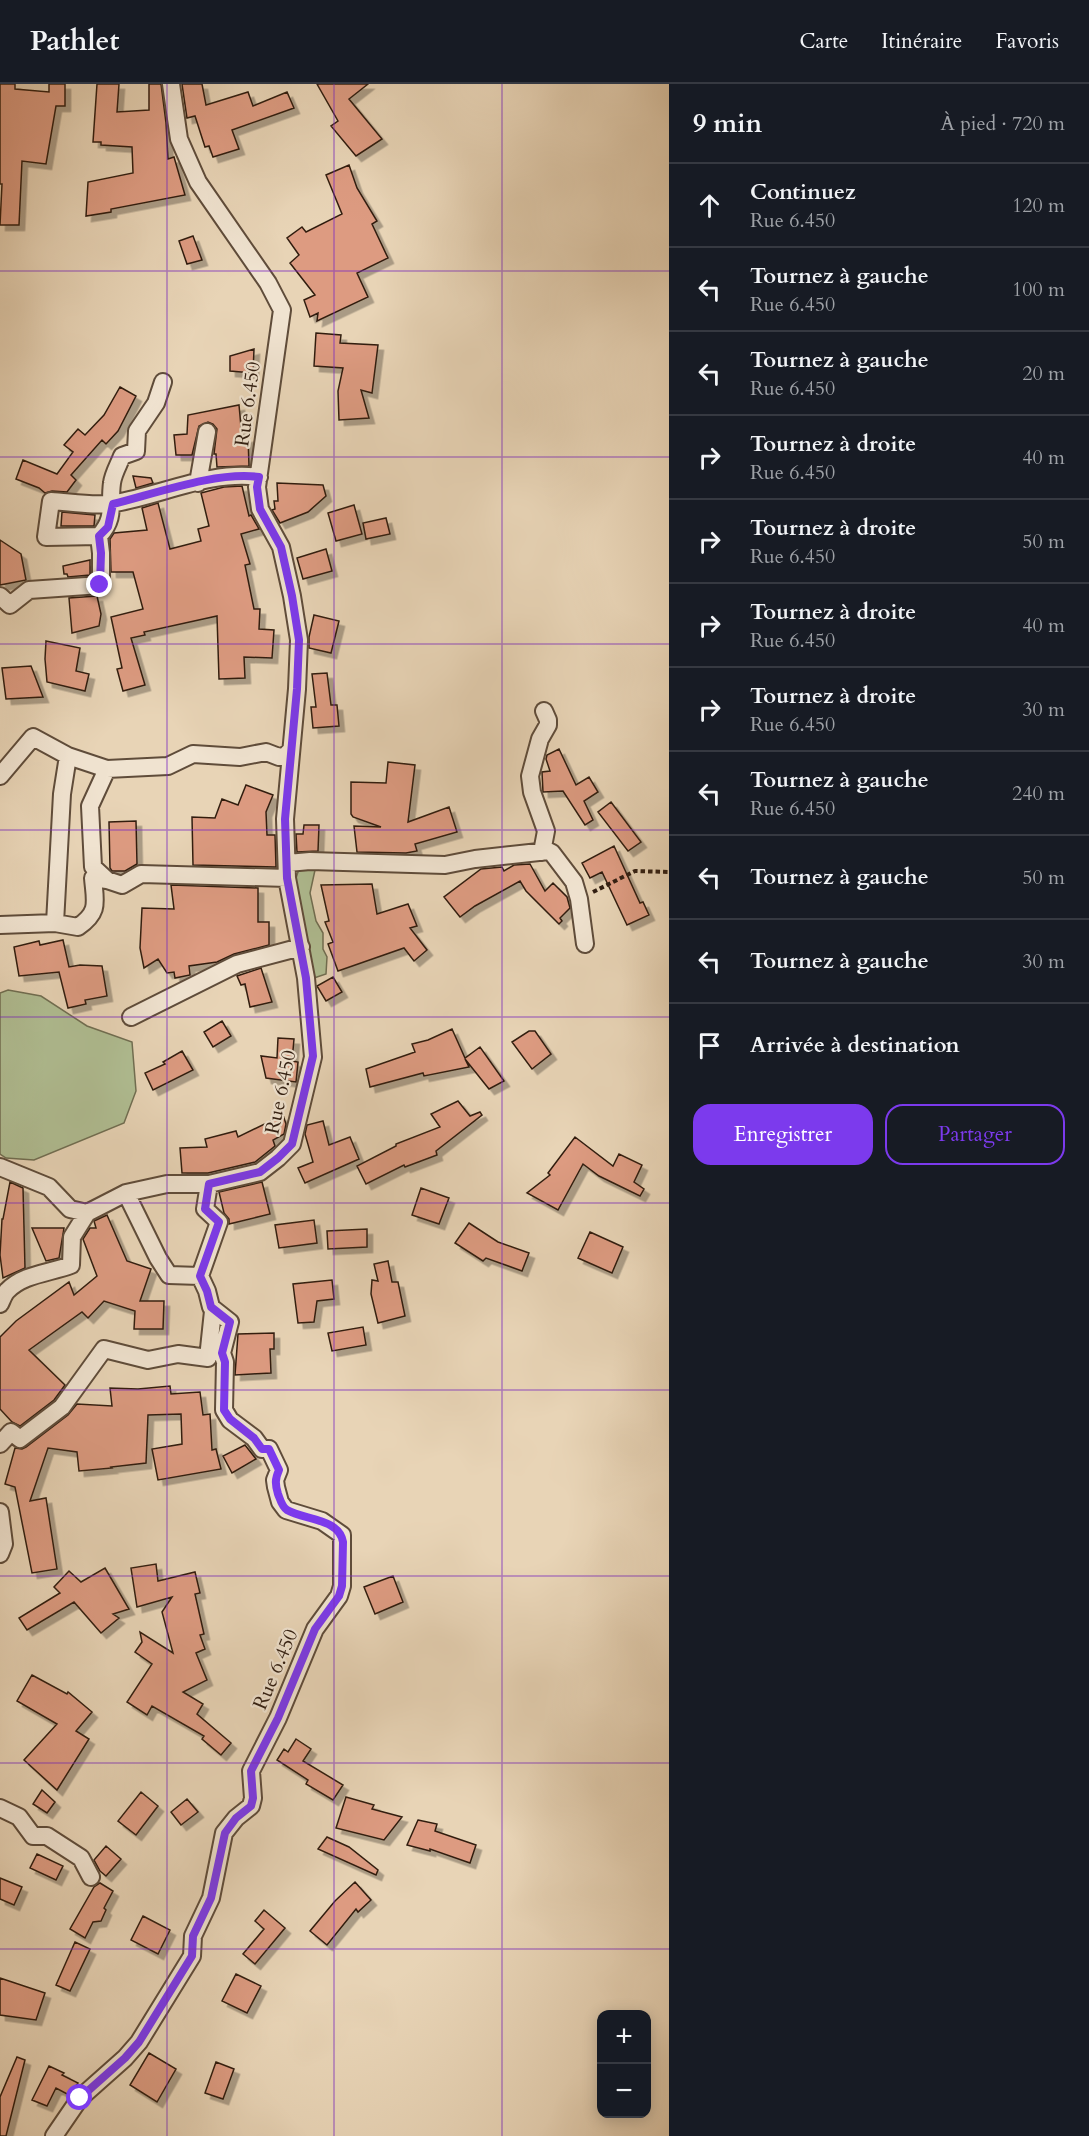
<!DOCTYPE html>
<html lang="fr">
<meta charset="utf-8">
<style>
:root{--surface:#171b24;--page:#242831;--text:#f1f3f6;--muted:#9ea1a6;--line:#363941;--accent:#7c3aed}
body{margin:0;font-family:Cardo,serif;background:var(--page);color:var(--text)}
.controls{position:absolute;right:18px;bottom:18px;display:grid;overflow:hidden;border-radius:12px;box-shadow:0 3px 15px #0003}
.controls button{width:54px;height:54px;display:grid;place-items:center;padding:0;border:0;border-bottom:2px solid var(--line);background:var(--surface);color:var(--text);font:30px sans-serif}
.stop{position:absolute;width:18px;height:18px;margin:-14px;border:4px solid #7c3aed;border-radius:50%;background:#fff}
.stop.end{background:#7c3aed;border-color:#fff;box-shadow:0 2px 6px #0008}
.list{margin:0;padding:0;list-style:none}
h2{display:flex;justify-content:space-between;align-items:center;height:78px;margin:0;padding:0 24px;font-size:26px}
h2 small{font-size:20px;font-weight:400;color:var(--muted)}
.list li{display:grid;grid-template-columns:39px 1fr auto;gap:18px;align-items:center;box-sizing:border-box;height:84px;padding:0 24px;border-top:2px solid var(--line)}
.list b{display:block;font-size:22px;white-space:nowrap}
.list p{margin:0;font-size:20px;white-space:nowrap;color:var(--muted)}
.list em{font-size:20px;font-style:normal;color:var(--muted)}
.actions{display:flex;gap:12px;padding:18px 24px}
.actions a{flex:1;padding:14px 0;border:2px solid var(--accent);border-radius:18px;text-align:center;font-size:21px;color:var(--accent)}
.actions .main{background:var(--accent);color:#fff}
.icon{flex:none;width:33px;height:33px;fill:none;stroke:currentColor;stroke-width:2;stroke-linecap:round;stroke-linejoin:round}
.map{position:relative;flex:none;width:669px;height:2052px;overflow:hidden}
header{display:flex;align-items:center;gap:36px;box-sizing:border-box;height:84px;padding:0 30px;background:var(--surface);border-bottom:2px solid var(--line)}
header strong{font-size:28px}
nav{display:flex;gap:33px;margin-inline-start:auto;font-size:21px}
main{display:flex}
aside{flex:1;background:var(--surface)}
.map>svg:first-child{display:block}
.green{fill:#b0be93;stroke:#706e52;stroke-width:1.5}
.building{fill:#dd9b81;stroke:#311e11;stroke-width:1.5;filter:url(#shadow)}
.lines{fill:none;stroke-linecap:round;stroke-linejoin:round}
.street-casing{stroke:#5f4c3a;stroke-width:20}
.path{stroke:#311e11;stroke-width:4;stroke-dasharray:4.5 3;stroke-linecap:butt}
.street{stroke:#f0e3d0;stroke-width:16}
.route{stroke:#7c3aed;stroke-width:8}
.grid{fill:none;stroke:#7b2cbf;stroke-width:1.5;stroke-opacity:0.55}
.labels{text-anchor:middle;stroke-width:4.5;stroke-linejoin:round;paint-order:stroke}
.street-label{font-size:20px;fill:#311e11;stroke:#f0e3d0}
</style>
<header>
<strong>Pathlet</strong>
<nav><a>Carte</a><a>Itinéraire</a><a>Favoris</a></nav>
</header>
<main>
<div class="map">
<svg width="669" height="2052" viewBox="0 0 669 2052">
<defs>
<filter id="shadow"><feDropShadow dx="5.5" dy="5.5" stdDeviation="0" flood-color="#0004"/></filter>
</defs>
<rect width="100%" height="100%" fill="#e8d4b6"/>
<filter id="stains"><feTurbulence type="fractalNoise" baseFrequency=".00333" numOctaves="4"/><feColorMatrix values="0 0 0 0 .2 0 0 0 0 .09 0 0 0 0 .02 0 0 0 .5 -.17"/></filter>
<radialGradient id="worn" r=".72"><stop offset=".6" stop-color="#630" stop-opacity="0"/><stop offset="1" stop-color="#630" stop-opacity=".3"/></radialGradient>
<path class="green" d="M313,782l2,4 -5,23 6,28 7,12v16l4,8 -1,17 -12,4 -19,-97 4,-12z
M8,906l33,6 46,30 45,16 4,49 -12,32 -90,37 -28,-2 -6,-4v-161z"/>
<path class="building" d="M0,0h15v5l34,3v-8h16v22h-9l-10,58 -24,-3 -3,64h-19l2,-41h-2z
M97,0h22l-2,28 32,-2v-26h12l5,39 2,36 6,-2 11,38 -74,14v3l-25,4 2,-34 45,-9 -1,-26 -31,-2v-3h-8z
M182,0h20l4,21 42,-13 5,14 34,-14 7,16 -62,22 7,19 -26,8 -4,-11 -4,1 -10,-31 -8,2z
M317,0h51l-19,15 33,40 -26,17 -25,-30 7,-5z
M349,81l8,23 20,33 -5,3 16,34 -31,15 11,24 -51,24 1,-8 -8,4 -6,-17 11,-5 -25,-32 9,-8 -12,-17 15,-11 4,5 36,-18 -16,-39z
M193,152l9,24 -15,4 -8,-23z
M316,249l25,2 -1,8 38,2 -6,48 -11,-3 8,28 -30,2 -1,-29 5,-23 -29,-2z
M254,265l-1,24 -23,-2v-15z
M120,303l16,9 -18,35 -12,13 -4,-4 -31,35 5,5 -9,12 -15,-1 -7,2 -6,-5 -23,-9 7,-19 34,14 16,-22 -9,-7 14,-16 7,6 19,-20z
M239,321l3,33 6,-1 1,29 -32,1 -1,-13h-2l3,-25 -4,-5 -5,-2 -9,4 -7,29h-16l-2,-20 13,-1 1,-19z
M133,392l18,2 2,5 -17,5z
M277,399l46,2 3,11 -18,16 -28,11 -8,-13 3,-1 -1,-8h4z
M242,402l7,30 2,-1 8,14 -18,5 9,30 -5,1 9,44h6l-1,20 15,1 -2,28 -28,-1 1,21 -26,1 -2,-63 -73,16 1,3 -14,3 14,47 -22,6 -6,-22 5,-1 -11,-51 32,-8 -10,-37h-22l-1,-33 4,-6 33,-3 -5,-22 16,-5 12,46 31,-8 -3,-12 11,-3 -8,-33 23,-6z
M354,421l8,29 -26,7 -8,-28z
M62,428l33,3 -1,11h-33z
M386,434l4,16 -24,5 -3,-16z
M0,456l21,14 5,26 -26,5z
M326,465l6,22 -29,8 -6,-21z
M90,476v15l-22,2 -1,-3h-3l-1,-8z
M97,512l4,18 -2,12 -27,7 -3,-35z
M314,531l25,6 -8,32 -22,-5v-11z
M46,557l34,7 -4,23 13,3 -4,17 -38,-9 -2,-23z
M31,582l12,31 -37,2 -4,-31z
M327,589l4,32h6l2,21 -26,2 -2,-21h5l-4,-33z
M559,665l17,36 13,-8 9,15 -14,9 9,19 -8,5 -22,-34 -20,1 -1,-20 8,-1 -4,-12 1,-4z
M388,678l27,3 -7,57 41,-15 8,25 -42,12 2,7 -11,2 -49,-1 -3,-26 27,1 -28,-10 -2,-3v-32l35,1z
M246,701l27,10 -7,17 1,23h8l1,32 -83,-2 -1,-48 23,1 7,-19 16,6z
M611,718l30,40 -13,9 -30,-39z
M136,737l1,43 -12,7h-13l-2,-3 -1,-46z
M304,741h15l-1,26 -21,1 -1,-18h7z
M614,762l26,57 3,-1 6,13 -22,10 -25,-53 -12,6 -8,-15z
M530,780l15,27 8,-8 14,14 3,11 -10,10 2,3 -3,3 -33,-33 -6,-10 -45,25 -15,11 -16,-20 37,-28 21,-2 2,4 10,-6z
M372,800l5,30 31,-10 9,22 -7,2 17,22 -13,11 -10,-13 -66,23 -10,-27 5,-2 -8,-20 4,-1 -8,-36z
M171,801l87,3v34h11v23l-35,9 -17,8 -28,4 1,9 -15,3 -1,-6 -7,1 -9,-14 -14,9 -4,-20 2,-40 32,1z
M63,856l6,27 11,-2 22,1 5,30 -22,4 1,4 -18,4 -9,-36 -40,4 -5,-29 25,-6 1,4z
M261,884l11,34 -22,5 -5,-23 -4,1 -4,-9z
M333,893l9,15 -16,9 -9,-15z
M222,937l9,15 -18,11 -9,-15z
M452,945l13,29 15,-11 24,34 -15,8 -24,-30 4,8 -45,9 -1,-3 -53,14 -4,-18 49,-17 -3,-8 16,-4z
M529,947h6l16,23 -19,15 -20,-27z
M278,954l16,1 -2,22 6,1 -2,20 -30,-4 -5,-22 16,2z
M182,967l11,19 -40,20 -8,-17 20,-9 -2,-2z
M458,1017l12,15 10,-4 2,3 -46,36 1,4 -32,12 -1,-2 -38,19 -9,-18 39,-20v-2l44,-17 -9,-13z
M283,1031l3,9 -2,10 -11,6 2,6 -20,16 -47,11h-26l-2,-25 27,-1 -2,-8 31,-8 2,6z
M323,1037l6,24 21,-8 9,22 -54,24 -7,-15 15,-6 -8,-28 2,-9z
M575,1053l38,29 6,-12 23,11 -8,17 10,7 -4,7 -41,-20 -16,-12 -25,46 -31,-17 23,-18 -2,-2z
M10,1098l13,6 2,80 -22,10 -3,-23 2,-36h1z
M262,1098l8,32 -41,10v-5l-5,-6 -5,-21z
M421,1104l28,10 -10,26 -27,-9z
M107,1131l20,46 24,8 -11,32h24l-1,28h-29l1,-18 -31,-10 -16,17 -6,-6 -53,38 36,35 -11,15 -34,26 -8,-4 -12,-13v-72l16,-16 53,-39 5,13 23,-19 -14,-37 7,-11h6l-2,-7z
M314,1136l3,23 -38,5 -4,-23z
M469,1139l29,19 31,11 -7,18 -36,-13 -3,3 -28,-18z
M32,1144h32l-5,30 -13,3z
M367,1145v18l-39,2 -1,-18z
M590,1148l33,15 -11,26 -34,-15z
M388,1177l4,21h6l7,34 -27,7 -7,-29 1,-14 6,1 -4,-17z
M332,1196l2,19 -17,2 -3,21 -16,1 -5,-39z
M363,1243l3,18 -34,6 -4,-18z
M274,1249v16h-4l1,24 -36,2 3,-41z
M170,1302l1,8 29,-2 3,23 7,-1 2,36 4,-1 5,20 -63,11 -6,-31 30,-5 -1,-30 -33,1 -2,48 -35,4 1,1 -33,3 -2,-19 -29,-4 -18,53 16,-3 11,71 -25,4 -17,-86 -10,-3 10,-36 7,1 4,-2 42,-32 9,-11 35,2 -2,-18 28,1z
M245,1361l11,14 -24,14 -9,-17z
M156,1480l2,17 37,-9 5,21 -5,1 9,40 -4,1 5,14 -9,4 11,27 -24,12 20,12 -6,10 34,29 -10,12 -19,-16 2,-3 -52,-30 -5,9 -20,-13 25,-38 -17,-12 7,-10 -2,-10 33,21 -11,-41 10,-15 -35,10 -6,-39z
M105,1484l24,41 -16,5 6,4 -18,15 -27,-31 -47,28 -8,-12 41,-25 -6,-6 15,-16 12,11z
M393,1492l10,26 -28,12 -11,-27z
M32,1591l35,19 1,-2 24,20 -16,19 13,8 -32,51 -33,-30 33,-36 -40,-23z
M296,1655l15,10 -8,12 40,24 -10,15 -27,-16 2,-4 -31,-20 7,-11 4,3z
M42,1706l13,12 -8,11 -14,-9z
M141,1708l17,14 -22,29 -18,-14z
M346,1713l28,8 -2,4 30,8 -18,23 -48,-12z
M187,1715l11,13 -17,13 -10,-13z
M418,1736l19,4 -2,7 41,14 -6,18 -40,-14v2l-23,-6z
M327,1753l22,10 29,23 -2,5 -58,-26z
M106,1762l15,13 -15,17 -6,-5 -6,-11z
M37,1770l26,12 -7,14 -26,-12z
M0,1794l22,9 -8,18 -14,-6z
M355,1798l16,18 -13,12 -2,-3 -29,36 -17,-14 25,-30z
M100,1799l13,8 -9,17 2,2 -5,11 -8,1 -8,16 -15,-9 24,-42z
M264,1826l21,18 -30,36 -12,-10 21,-25 -9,-8z
M143,1832l27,14 -12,24 -27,-14z
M75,1858l15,7 -20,42 -14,-6z
M236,1890l25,12 -14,27 -25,-12z
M0,1894l45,15 -9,27 -36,-5z
M149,1969l27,16 -19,33 -27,-17z
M17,1973l8,3 -19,76h-6v-39z
M216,1978l18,7 -11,30 -18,-6z
M49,1982l15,7 -2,2 16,8 -9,12 -13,-7 -9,18 -15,-6z"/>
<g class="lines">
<g class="street-casing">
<path id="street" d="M198,399l9,-51
M99,452l-53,1 5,-36c19,1 46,6 64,2 47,-8 96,-33 144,-26
M0,512l10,9 19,-15 72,-5v-32l-2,-17c17,-18 10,-32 13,-53 1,-9 7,-19 10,-27l14,-5 1,-20 19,-28 7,-21
M0,692l33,-39 35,19
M542,768l4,-21 -14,-39 -2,-16 10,-37 8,-14v-5l-4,-9
M288,779l22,-2 135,4 30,-6 73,-8 4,2 22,29 5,17 6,45
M107,796l-14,-13 -3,-61 17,-37
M55,839l23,4c22,-15 17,-25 15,-49l14,2 15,5 19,-11 146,4
M0,841l55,-2 7,-129 6,-38 39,13 61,-3 25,-12 47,3 26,-5 13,5 6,-1 5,-5
M131,933l106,-53 64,-17
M0,1083l49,20 21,22 17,4
M126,1109l32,65 11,17 31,1
M0,1220c2,-4 4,-10 7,-13 16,-17 43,-18 64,-26l1,-28 15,-24 39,-20 41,-9h42l51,-12 18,-14 14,-14 21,-87 -7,-79 -19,-100 -2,-59 12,-130 2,-49 -7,-44 -11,-49 -21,-38 -3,-22 25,-177 -14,-27 -70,-101 -19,-43 -8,-55
M0,1360l11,-12 9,7 42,-32 42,-58 44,11 30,-6 30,4 5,-47
M0,1428l4,32 -4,10
M0,1724l19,9 14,19h14l34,22 10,19
M54,2052l26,-38 45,-40 14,-16 53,-86 1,-20 18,-38 13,-65 12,-15 15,-12 2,-8 -2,-27 27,-53 37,-89 24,-33 3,-10v-51l-20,-14 -36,-11 -6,-8 -4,-15 -1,-7 4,-10 -10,-21h-7l-8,-11 -24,-18 -6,-10 1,-48 -3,-9 8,-31 -19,-15 -4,-16 -7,-15 19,-54 -14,-13 4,-25"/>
</g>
<path class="path" d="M593,808l42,-21 34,1"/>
<use href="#street" class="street"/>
</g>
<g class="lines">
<path class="route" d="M80,2014l45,-40 14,-16 53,-86 1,-20 18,-38 14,-65 11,-15 15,-12 2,-8 -2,-27 27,-53 37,-89 24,-33 3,-10 1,-44c-4,-24 -39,-22 -56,-32 -5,-3 -7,-11 -9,-16 -3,-10 -3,-15 1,-24l-10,-21h-7l-8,-11 -24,-19 -6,-9 1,-48 -3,-9 8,-31 -19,-15 -4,-16 -7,-15 19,-54 -14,-13 4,-25 51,-12 18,-14 14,-14 21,-88 -7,-78 -19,-100 -2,-59 12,-130 2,-49 -7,-44 -11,-49 -21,-38 -3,-22 2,-10c-42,-6 -105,17 -146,27l-5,23 -9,9 2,17 -1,32"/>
</g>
<path class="grid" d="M167,0v2052M334,0v2052M502,0v2052M0,187h669M0,373h669M0,560h669M0,746h669M0,933h669M0,1119h669M0,1306h669M0,1492h669M0,1679h669M0,1865h669"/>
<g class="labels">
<g class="street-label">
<text transform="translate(247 320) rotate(-82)" y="7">Rue 6.450</text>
<text transform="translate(280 1008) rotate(-78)" y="7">Rue 6.450</text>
<text transform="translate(275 1585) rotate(-67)" y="7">Rue 6.450</text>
</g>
</g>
<rect width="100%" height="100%" filter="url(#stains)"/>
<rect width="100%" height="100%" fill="url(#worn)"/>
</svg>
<div class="controls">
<button>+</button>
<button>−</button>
</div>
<div class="stop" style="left:80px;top:2014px"></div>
<div class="stop end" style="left:100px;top:501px"></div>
</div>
<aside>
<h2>9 min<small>À pied · 720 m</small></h2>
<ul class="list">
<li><svg class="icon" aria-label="ahead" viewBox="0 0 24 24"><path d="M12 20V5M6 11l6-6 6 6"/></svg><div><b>Continuez</b><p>Rue 6.450</p></div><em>120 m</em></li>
<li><svg class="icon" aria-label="left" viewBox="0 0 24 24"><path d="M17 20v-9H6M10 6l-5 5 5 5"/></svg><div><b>Tournez à gauche</b><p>Rue 6.450</p></div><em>100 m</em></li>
<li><svg class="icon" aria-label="left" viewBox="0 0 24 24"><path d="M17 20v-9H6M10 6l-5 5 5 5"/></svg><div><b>Tournez à gauche</b><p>Rue 6.450</p></div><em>20 m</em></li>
<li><svg class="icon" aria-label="right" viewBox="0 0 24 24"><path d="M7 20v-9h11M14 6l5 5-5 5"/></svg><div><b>Tournez à droite</b><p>Rue 6.450</p></div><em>40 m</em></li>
<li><svg class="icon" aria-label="right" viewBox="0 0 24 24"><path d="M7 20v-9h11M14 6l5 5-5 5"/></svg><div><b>Tournez à droite</b><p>Rue 6.450</p></div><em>50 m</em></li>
<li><svg class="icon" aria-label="right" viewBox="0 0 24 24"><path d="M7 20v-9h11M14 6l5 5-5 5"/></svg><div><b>Tournez à droite</b><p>Rue 6.450</p></div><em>40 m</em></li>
<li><svg class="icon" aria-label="right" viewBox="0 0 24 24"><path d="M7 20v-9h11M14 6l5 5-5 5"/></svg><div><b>Tournez à droite</b><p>Rue 6.450</p></div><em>30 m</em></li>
<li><svg class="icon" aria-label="left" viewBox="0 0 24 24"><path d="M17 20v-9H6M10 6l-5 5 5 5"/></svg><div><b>Tournez à gauche</b><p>Rue 6.450</p></div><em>240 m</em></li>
<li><svg class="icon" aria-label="left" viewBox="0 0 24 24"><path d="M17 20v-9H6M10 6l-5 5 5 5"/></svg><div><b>Tournez à gauche</b></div><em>50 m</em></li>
<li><svg class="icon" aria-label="left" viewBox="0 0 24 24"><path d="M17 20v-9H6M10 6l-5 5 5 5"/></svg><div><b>Tournez à gauche</b></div><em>30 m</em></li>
<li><svg class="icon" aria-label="arrive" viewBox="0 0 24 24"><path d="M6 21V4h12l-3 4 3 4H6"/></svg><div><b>Arrivée à destination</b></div></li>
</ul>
<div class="actions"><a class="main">Enregistrer</a><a>Partager</a></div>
</aside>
</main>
